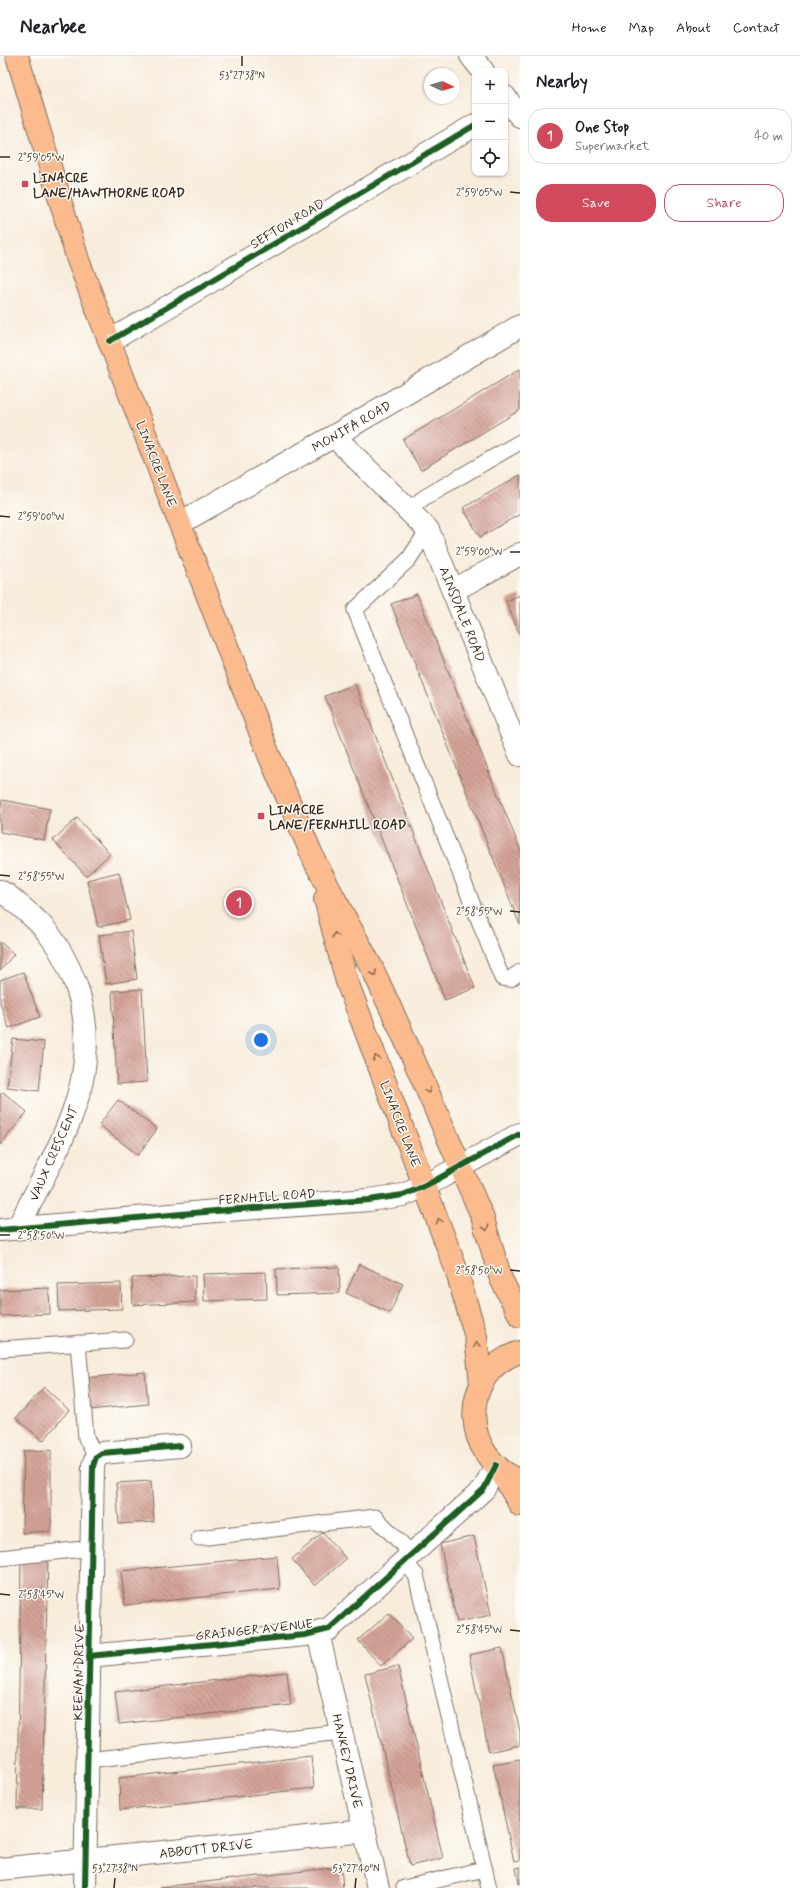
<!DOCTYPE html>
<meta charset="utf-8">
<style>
:root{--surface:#fff;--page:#f2f2f2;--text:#202124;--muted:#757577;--line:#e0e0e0;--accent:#d1495b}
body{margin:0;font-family:Mynerve,sans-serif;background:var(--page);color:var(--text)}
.controls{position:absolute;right:12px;top:12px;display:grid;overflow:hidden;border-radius:8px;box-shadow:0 1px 3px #0004}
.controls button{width:36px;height:36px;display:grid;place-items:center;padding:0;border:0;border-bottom:1px solid var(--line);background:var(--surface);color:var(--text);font:20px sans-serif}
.compass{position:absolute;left:424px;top:12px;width:36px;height:36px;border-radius:50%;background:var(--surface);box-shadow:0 1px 3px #0004;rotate:94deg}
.you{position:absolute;left:261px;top:984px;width:14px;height:14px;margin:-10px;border:3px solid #fff;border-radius:50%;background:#1a73e8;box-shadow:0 0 0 6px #1a73e833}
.badge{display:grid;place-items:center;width:26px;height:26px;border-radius:50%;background:var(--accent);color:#fff;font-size:13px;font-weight:700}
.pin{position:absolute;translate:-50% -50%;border:2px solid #fff;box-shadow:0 1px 4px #0006}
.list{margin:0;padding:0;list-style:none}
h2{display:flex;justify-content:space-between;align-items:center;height:52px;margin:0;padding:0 16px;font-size:17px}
h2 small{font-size:13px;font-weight:400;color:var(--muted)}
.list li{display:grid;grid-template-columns:26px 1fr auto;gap:12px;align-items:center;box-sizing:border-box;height:56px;margin:0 8px 8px;padding:0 8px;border:1px solid var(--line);border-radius:16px}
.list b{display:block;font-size:15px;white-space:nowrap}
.list p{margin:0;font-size:13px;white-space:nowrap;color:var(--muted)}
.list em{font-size:13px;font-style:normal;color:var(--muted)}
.actions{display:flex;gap:8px;padding:12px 16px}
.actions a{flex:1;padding:9px 0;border:1px solid var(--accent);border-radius:16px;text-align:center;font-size:14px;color:var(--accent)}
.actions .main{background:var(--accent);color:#fff}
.icon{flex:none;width:22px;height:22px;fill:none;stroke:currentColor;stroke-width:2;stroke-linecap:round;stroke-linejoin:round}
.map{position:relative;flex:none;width:520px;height:1832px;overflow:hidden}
header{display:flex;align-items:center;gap:24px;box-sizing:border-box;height:56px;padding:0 20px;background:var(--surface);border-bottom:1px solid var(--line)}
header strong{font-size:19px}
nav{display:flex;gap:22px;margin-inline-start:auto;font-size:14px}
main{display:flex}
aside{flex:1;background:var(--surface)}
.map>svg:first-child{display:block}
.building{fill:url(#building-back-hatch)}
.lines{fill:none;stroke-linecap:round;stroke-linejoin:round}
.service-casing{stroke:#7d6e60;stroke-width:17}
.minor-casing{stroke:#7d6e60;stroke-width:24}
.primary-casing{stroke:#7d6e60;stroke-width:24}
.service{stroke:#fff;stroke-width:15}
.minor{stroke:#fff;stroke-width:22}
.primary{stroke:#fbbb8d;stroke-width:22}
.cycleway-casing{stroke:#fdfcf7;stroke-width:8}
.cycleway{stroke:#1b5e20;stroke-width:6}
.oneway{stroke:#916b50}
.ticks{fill:none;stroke:#3b2a1e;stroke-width:1.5}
.poi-dot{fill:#d1495b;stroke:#fdfcf7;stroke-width:1.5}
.labels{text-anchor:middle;stroke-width:3;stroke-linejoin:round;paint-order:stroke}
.poi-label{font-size:13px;font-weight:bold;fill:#3b2a1e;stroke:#fdfcf7;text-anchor:start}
.street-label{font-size:13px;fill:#3b2a1e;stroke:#fdfcf7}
.ticks-label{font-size:10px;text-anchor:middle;fill:#3b2a1e;stroke:#fdfcf7;stroke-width:3;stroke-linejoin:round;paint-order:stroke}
</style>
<header>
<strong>Nearbee</strong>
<nav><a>Home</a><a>Map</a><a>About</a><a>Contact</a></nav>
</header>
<main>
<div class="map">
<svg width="520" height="1832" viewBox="0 0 520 1832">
<defs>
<pattern id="building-back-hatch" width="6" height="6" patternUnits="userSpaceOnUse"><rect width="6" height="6" fill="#d4a397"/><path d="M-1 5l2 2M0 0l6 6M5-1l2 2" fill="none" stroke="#ad857b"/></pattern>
</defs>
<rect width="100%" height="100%" fill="#fdfcf7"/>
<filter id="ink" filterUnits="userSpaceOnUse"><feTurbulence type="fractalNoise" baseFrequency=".025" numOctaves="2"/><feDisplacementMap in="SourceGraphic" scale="8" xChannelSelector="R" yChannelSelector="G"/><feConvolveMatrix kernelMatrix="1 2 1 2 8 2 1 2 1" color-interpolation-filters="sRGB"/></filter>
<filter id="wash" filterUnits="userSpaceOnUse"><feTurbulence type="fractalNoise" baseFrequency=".012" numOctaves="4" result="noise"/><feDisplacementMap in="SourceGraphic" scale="16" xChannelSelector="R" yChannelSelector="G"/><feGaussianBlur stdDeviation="0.9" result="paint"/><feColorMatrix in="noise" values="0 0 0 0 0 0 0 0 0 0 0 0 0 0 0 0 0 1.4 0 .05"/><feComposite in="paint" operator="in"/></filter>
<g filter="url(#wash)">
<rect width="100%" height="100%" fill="#f8ecdb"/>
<g id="blocks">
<path class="building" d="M520,313v41l-99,60 -18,-30z
M520,419v39l-40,23 -17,-29z
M417,538l103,255v76l-129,-321z
M520,539v41l-14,-35z
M355,628l120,304 -30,12 -120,-304z
M2,744l48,9 -6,31 -44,-8v-20z
M77,762l33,36 -24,22 -33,-36z
M119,816l11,48 -32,7 -11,-47z
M131,875l6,48 -31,5 -7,-49z
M0,886l14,12 -14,17z
M23,916l17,45 -31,11 -9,-25v-23z
M142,933l5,93 -30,2 -5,-93z
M13,983l31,3 -5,49 -32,-4z
M3,1036l24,20 -27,33v-50z
M118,1044l39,29 -19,26 -39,-30z
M359,1208l44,20 -13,29 -44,-20z
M339,1211l1,26 -63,2 -1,-26z
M266,1216l1,27 -63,2 -1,-27z
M195,1220v26l-62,3 -1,-27z
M121,1227l1,26 -63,2 -1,-26z
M49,1232l1,26 -50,2v-26z
M145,1316l3,32 -59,6 -4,-32z
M44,1331l25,23 -26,31 -27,-23z
M51,1394v81l-29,2 2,-82z
M151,1425l3,41 -35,2 -3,-41z
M323,1476l23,27 -31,27 -23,-27z
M474,1480l17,79 -34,7 -17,-78z
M277,1500l3,33 -155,16 -4,-34z
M48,1502l-6,251h-25l4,-250z
M389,1557l23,26 -31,27 -23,-26z
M502,1592l18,84v13l-31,7 -20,-97z
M398,1610l45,192 -33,8 -45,-192z
M287,1616l4,33 -172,19 -4,-32z
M311,1700l3,32 -194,22 -1,-32z
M520,1703v101l-6,1 -21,-97z
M341,1811l2,21h-182l-1,-1z
M520,1811v17h-1l-3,-16z"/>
</g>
</g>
<g filter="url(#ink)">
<use href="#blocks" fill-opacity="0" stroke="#7d6e60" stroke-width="1"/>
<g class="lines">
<g class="service-casing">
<path id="service" d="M408,454l17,-13 95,-55
M428,474l-19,29 -54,51 147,368 8,1 10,-7
M78,1287l8,95 10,19
M0,1293l125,-9
M199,1482l176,-21 37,37
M0,1502l92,-10
M404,1505l12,14 73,313
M87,1704l254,-28
M404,1832l80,-19"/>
</g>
<g class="minor-casing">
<path id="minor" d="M471,0l12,15
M505,41l15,19
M110,285l365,-216
M334,380l94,94 92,225
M180,467l154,-87 186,-110
M454,534l66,-36
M0,835l7,4c12,10 25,20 36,32 15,17 25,37 33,58 32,92 -20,163 -58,243
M0,1174l227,-20 142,-10 34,-5 22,-9 95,-52
M318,1577l60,255
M89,1600l216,-21 24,-6 155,-140 12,-24
M0,1813l365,-38
M85,1832l8,-422 3,-9 6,-4 78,-7"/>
</g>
<g class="primary-casing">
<path id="primary" d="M17,0l61,204 191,495 47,109 56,104 31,67 79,181 19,63 19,37
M325,843l22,83 109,287 20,68 5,47
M520,1296c-62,20 -60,106 0,128
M500,1414l20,35"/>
</g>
<use href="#service" class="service"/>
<use href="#minor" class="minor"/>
<use href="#primary" class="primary"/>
<g class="cycleway-casing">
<path id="cycleway" d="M110,285l365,-216
M0,1174l227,-20 142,-10 34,-5 22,-9 95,-52
M89,1600l216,-21 24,-6 155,-140 12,-24
M85,1832l8,-422 3,-9 6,-4 78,-7"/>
</g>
<use href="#cycleway" class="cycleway"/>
</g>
<defs><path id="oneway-chevron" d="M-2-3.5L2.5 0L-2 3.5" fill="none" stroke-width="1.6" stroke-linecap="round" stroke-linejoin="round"/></defs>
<g class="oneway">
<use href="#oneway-chevron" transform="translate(335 879) rotate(-105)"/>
<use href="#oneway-chevron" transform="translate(374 917) rotate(65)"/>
<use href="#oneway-chevron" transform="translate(376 1002) rotate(-110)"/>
<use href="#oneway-chevron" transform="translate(428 1035) rotate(66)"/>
<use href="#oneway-chevron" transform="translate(439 1165) rotate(-111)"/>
<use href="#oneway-chevron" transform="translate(486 1172) rotate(73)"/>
<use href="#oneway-chevron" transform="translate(477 1289) rotate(-96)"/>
</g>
</g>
<path class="ticks" d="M242,10v-10M0,101h10M510,136l10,1M0,460l10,1M510,496h10M0,819l10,1M510,855l10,1M0,1179h10M510,1214l10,1M0,1538l10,1M510,1574l10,1M114,1832l1,-10M355,1832l1,-10"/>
<g class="poi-dot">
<rect x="21" y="124" width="8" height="8" rx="2"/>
<rect x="257" y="756" width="8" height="8" rx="2"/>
</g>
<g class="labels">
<g class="poi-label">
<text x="33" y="126">LINACRE<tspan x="33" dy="15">LANE/HAWTHORNE ROAD</tspan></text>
<text x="269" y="758">LINACRE<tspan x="269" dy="15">LANE/FERNHILL ROAD</tspan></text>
</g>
<g class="street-label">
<text transform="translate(287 167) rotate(-31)" y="5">SEFTON ROAD</text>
<text transform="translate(351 370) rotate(-30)" y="5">MONIFA ROAD</text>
<text transform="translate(157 408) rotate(69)" y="5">LINACRE LANE</text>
<text transform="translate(463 558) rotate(68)" y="5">AINSDALE ROAD</text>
<text transform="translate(401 1068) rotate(69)" y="5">LINACRE LANE</text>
<text transform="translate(53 1097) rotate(-66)" y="5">VAUX CRESCENT</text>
<text transform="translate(267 1140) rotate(-4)" y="5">FERNHILL ROAD</text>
<text transform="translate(254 1573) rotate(-6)" y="5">GRAINGER AVENUE</text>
<text transform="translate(78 1616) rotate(-89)" y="5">KEENAN DRIVE</text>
<text transform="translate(348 1705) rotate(77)" y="5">HANKEY DRIVE</text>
<text transform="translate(206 1792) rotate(-6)" y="5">ABBOTT DRIVE</text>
</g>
</g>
<g class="ticks-label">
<text x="242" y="23">53°27'38"N</text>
<text x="41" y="105">2°59'05"W</text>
<text x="479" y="140">2°59'05"W</text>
<text x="41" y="464">2°59'00"W</text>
<text x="479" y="499">2°59'00"W</text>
<text x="41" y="824">2°58'55"W</text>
<text x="479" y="859">2°58'55"W</text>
<text x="41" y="1183">2°58'50"W</text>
<text x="479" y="1218">2°58'50"W</text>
<text x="41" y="1542">2°58'45"W</text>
<text x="479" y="1577">2°58'45"W</text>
<text x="115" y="1816">53°27'38"N</text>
<text x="356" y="1816">53°27'40"N</text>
</g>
</svg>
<div class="controls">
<button>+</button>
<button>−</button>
<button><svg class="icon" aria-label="locate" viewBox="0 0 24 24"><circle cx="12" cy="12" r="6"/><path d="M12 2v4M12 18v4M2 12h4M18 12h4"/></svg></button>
</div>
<svg class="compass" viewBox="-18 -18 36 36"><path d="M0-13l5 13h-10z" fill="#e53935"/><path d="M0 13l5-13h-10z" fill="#757577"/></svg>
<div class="you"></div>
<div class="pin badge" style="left:239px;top:847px">1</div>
</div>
<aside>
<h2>Nearby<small></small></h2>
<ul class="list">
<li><span class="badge">1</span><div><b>One Stop</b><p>Supermarket</p></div><em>40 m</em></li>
</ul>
<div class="actions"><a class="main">Save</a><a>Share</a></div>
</aside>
</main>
